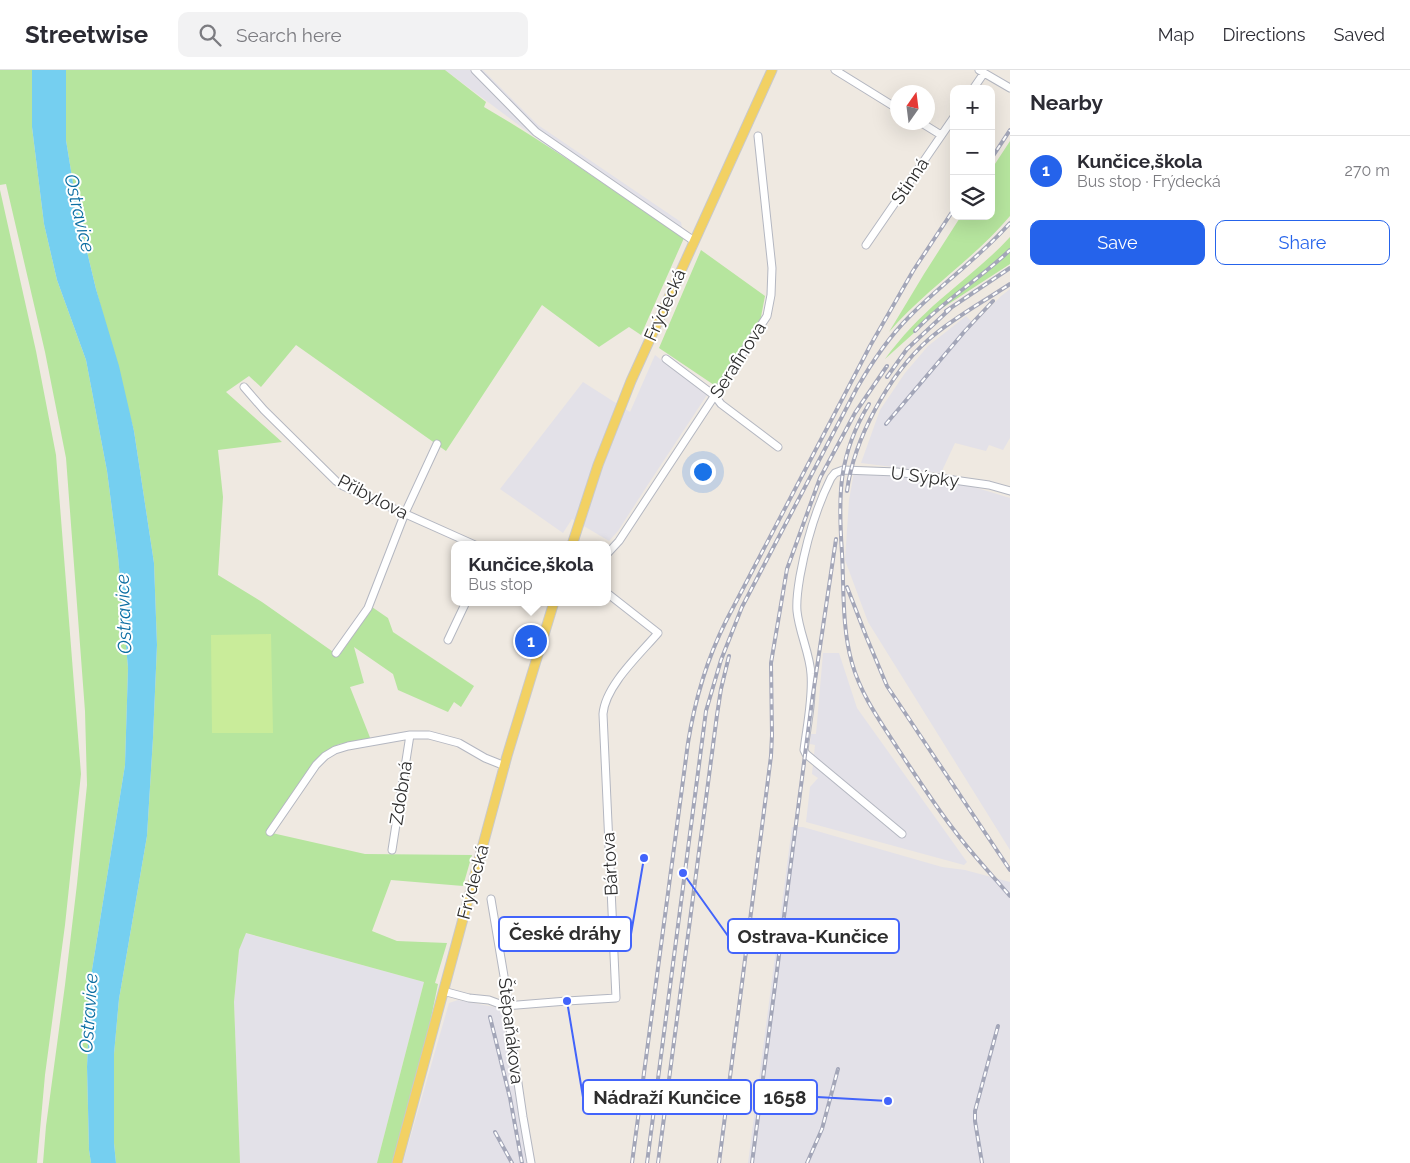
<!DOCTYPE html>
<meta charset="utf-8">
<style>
:root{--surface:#fff;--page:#f2f2f3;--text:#2b2b33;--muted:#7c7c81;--line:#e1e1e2;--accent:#2563eb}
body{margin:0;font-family:Raleway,sans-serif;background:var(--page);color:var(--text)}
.controls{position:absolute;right:15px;top:15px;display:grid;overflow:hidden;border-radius:10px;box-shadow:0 5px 20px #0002}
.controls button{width:45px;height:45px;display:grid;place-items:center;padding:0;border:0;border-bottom:1px solid var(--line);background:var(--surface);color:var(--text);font:25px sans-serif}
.compass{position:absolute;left:890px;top:15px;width:45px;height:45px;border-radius:50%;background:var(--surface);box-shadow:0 5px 20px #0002;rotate:14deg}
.you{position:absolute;left:702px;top:401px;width:18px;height:18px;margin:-12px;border:4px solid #fff;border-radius:50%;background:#1a73e8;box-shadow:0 0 0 8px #1a73e833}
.badge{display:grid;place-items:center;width:32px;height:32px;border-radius:50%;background:var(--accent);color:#fff;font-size:16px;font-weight:700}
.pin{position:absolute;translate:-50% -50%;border:2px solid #fff;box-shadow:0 1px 5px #0006}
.popup{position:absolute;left:451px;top:471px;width:160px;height:65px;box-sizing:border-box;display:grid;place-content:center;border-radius:10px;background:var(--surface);filter:drop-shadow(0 1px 4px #0005);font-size:16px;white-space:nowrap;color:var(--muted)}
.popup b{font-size:19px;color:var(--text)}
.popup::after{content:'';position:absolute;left:50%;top:100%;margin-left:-10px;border:10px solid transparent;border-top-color:var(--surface)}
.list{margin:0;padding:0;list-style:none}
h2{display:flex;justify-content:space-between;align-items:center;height:65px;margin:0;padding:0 20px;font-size:21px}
h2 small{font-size:16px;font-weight:400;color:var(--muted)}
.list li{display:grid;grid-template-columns:32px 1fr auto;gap:15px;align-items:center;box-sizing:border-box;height:70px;padding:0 20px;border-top:1px solid var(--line)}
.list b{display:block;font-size:19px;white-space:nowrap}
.list p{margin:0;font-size:16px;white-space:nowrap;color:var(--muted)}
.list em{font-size:16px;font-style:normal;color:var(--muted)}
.actions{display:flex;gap:10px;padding:15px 20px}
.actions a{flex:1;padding:11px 0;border:1px solid var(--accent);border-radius:10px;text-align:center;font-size:18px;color:var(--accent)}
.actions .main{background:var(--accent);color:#fff}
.icon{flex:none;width:28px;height:28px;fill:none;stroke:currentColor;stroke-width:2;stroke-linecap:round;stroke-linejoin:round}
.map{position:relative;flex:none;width:1010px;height:1093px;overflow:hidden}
header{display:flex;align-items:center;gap:30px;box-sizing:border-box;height:70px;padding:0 25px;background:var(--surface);border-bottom:1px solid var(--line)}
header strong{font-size:24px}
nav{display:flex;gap:28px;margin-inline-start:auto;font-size:18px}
.search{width:350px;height:45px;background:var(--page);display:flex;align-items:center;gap:12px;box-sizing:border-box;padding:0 18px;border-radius:10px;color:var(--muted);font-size:19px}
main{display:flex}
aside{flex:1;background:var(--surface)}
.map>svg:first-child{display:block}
.industrial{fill:#e3e1e8}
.green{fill:#b6e59e}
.pitch{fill:#c9ec9a}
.water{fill:#75cff0}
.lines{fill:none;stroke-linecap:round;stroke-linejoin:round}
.minor-casing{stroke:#b4b7c1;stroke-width:9}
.major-casing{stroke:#c9c9c9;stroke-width:11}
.minor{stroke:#fff;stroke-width:7}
.major{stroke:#f2d163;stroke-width:9}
.rail-casing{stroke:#a3a6b8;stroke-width:4}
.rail{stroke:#fff;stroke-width:2;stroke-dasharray:5.5;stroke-linecap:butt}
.labels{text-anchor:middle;stroke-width:4;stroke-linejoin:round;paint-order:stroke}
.street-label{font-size:18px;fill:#2e2e2e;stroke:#fff}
.water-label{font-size:19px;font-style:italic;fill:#0d6fa3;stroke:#fff}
.leader{fill:none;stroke:#4264fb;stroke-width:2}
.callout-dot{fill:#4264fb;stroke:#fff;stroke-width:2}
.callout{fill:#fff;stroke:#4264fb;stroke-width:2}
.callout-label{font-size:19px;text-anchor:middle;font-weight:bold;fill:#2e2e2e}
</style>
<header>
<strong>Streetwise</strong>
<div class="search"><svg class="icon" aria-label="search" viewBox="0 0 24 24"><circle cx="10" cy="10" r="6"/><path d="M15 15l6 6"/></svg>Search here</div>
<nav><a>Map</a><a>Directions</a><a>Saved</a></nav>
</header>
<main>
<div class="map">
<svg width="1010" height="1093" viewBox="0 0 1010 1093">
<rect width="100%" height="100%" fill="#efe9e1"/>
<path class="industrial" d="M445,0h38l55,55 143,97 3,16 -132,-88z
M1010,219v149l-7,12 -14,-5 -3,6 -31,-8 -14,30 -80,-10 19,-53 25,-37 23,-27 38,-30 8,8 27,-28z
M655,285l52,40 -60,91 -29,45 -9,10 -37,-22 -9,14 -63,-44 83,-107 47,30z
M854,402l71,6 49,9 36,11v352l-142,-228 -23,-62 4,-60z
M823,583h16l18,55 110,154 -3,3 -158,-43 4,-35 8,-9 -6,-4 3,-29 -5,-1 1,-10h5z
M792,757h11l139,40 23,3 45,12v281h-262z
M245,863l179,49 -47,181h-137l-6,-161 5,-52z
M458,930l41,8 3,3 25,152h-124l46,-160z"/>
<path class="green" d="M0,0h32v57l12,97 13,56 29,80 21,111 11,85 10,112 -3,97 -34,211 -4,91 2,83 2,13h-48l3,-37 19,-141 12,-101 10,-99 -2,-74 -19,-253 -21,-106 -39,-168 -6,1z
M66,0h379l41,32 -2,5c69,40 134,87 200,131l-43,97 -12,-8 -30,20 -57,-42 -96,146 -150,-106 -35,42 -12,-11 -23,16 56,50 -64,8 5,47 -5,78 44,27 77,54 33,-49 16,11 5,14 81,54 -13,21 -7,-5 -6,10 -50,-22 -5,-16 -39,-27 10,36 -14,4 21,53 -32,4 -16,9 -51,80 93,21 107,1 -9,31 -72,-6 -19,51 25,10 50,2 -12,40 3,1 -8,39 -37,140h-16l47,-181 -178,-49 -7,17 -5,52 6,161h-124l-2,-20v-89l5,-55 28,-163 6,-98 4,-93 -3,-82 -20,-132 -38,-142 -18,-75 -12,-74z
M1010,71v75c-36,43 -84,73 -121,116l35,-58 37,-58h30v-46z
M0,120l36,161 20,104 25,319 -16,151 -20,150 -8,88h-37z
M1010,167v27l-83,54 -12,14 -30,27c16,-22 35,-42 56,-60 23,-20 48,-39 69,-62z
M701,180l64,46 -5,26 -43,65 -58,-39z"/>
<path class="pitch" d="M271,564l2,99h-61l-1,-98z"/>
<path class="water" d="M32,0h34v70l12,74 18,75 23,77 15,65 20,132 3,82 -4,93 -6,98 -28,163 -5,55v89l2,20h-25l-2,-13 -2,-83 4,-91 34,-211 3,-97 -10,-112 -11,-85 -21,-111 -29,-80 -13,-56 -12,-97z"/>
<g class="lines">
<g class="minor-casing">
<path id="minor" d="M475,0l61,62 158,109
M835,0l63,39
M979,0l31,18
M973,19l11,-16
M920,52l21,13
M866,175l88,-128
M666,289l49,37 6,8 57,43
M244,317l20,23 72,71 7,5 132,59
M607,484l12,-13 148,-225 4,-21 1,-27 -14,-132
M448,570l18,-38
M336,583l32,-45 37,-95 32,-69
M270,762l46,-67 9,-9 10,-6 13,-4 62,-11h19l30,8 26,15 20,8
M902,764l-96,-80 -2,-4c3,-24 9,-52 7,-76 -1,-20 -12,-42 -14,-63 -1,-12 1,-23 3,-35 6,-33 16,-68 31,-98l4,-5 8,-3 54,2 92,13 21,6
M392,780l18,-115
M491,829l16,95 -2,12 3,9 15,102 8,46
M443,921l26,7 20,2 16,6 62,-5 49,-3 -13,-284c2,-28 37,-60 55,-81l-51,-40"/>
</g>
<g class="major-casing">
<path id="major" d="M572,475l26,-80 33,-84 141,-311
M397,1093l110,-407 47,-154"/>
</g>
<use href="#minor" class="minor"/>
<use href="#major" class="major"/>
<g class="rail-casing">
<path id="rail" d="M991,89l19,-29
M946,241l64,-43
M915,261c29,-31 65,-52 95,-81
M887,307l20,-28 44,-41
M869,334c-31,51 -31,92 -27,149 2,37 0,75 10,110 9,32 28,58 46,86 18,27 36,55 56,81 17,23 37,44 56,66
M886,354l78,-92 29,-31
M847,421c7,-53 42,-116 81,-151 25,-22 55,-38 82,-56
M847,517l19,49 21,50 123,184
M490,947l20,81 12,65
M495,1062l17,31
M632,1093l56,-420c7,-44 18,-82 38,-122l144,-275 43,-75 41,-62
M647,1093l59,-452 15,-51 21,-53 115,-219c15,-26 31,-50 52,-71 32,-33 70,-59 101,-94
M658,1093l59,-448 4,-26 8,-33
M719,1093l52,-407 1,-21 -1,-72 16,-94 33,-91 35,-65 32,-47
M752,1093l60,-462 24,-162
M807,1093l15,-34 16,-60
M982,1093l-7,-42v-10l23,-85"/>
</g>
<use href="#rail" class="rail"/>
</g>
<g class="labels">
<g class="street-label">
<text transform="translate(910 111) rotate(-56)" y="6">Stinná</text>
<text transform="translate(665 235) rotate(-66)" y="6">Frýdecká</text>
<text transform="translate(738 290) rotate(-57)" y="6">Serafinova</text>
<text transform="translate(925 407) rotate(7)" y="6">U Sýpky</text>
<text transform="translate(373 427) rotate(27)" y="6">Přibylova</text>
<text transform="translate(401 723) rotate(-81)" y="6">Zdobná</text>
<text transform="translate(610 794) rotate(-93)" y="6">Bártova</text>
<text transform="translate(473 812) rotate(-75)" y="6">Frýdecká</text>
<text transform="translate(511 961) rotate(83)" y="6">Štěpaňákova</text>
</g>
<g class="water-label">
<text transform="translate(80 143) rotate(77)" y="7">Ostravice</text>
<text transform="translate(123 544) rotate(-92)" y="7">Ostravice</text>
<text transform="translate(88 943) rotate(-86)" y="7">Ostravice</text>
</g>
</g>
<path class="leader" d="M644 788L631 864M683 803L728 866M567 931L583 1027M888 1031L817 1027"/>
<g class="callout-dot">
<circle cx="644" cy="788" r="5"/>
<circle cx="683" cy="803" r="5"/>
<circle cx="567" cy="931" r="5"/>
<circle cx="888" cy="1031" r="5"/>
</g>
<g class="callout">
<rect x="499" y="847" width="132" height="34" rx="5"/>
<rect x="728" y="849" width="171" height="34" rx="5"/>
<rect x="583" y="1010" width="168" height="34" rx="5"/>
<rect x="754" y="1010" width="63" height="34" rx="5"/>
</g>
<g class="callout-label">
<text x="565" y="870">České dráhy</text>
<text x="813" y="873">Ostrava-Kunčice</text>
<text x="667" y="1034">Nádraží Kunčice</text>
<text x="785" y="1034">1658</text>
</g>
</svg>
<div class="controls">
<button>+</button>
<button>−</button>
<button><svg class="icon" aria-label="layers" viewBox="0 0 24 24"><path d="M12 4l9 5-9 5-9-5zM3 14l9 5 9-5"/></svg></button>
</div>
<svg class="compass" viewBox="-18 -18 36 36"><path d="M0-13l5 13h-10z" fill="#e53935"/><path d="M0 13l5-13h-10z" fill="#7c7c81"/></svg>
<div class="you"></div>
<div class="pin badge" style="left:531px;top:571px">1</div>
<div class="popup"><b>Kunčice,škola</b>Bus stop</div>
</div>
<aside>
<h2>Nearby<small></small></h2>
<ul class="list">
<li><span class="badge">1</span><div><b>Kunčice,škola</b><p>Bus stop · Frýdecká</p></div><em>270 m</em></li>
</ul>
<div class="actions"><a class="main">Save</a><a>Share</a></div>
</aside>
</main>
